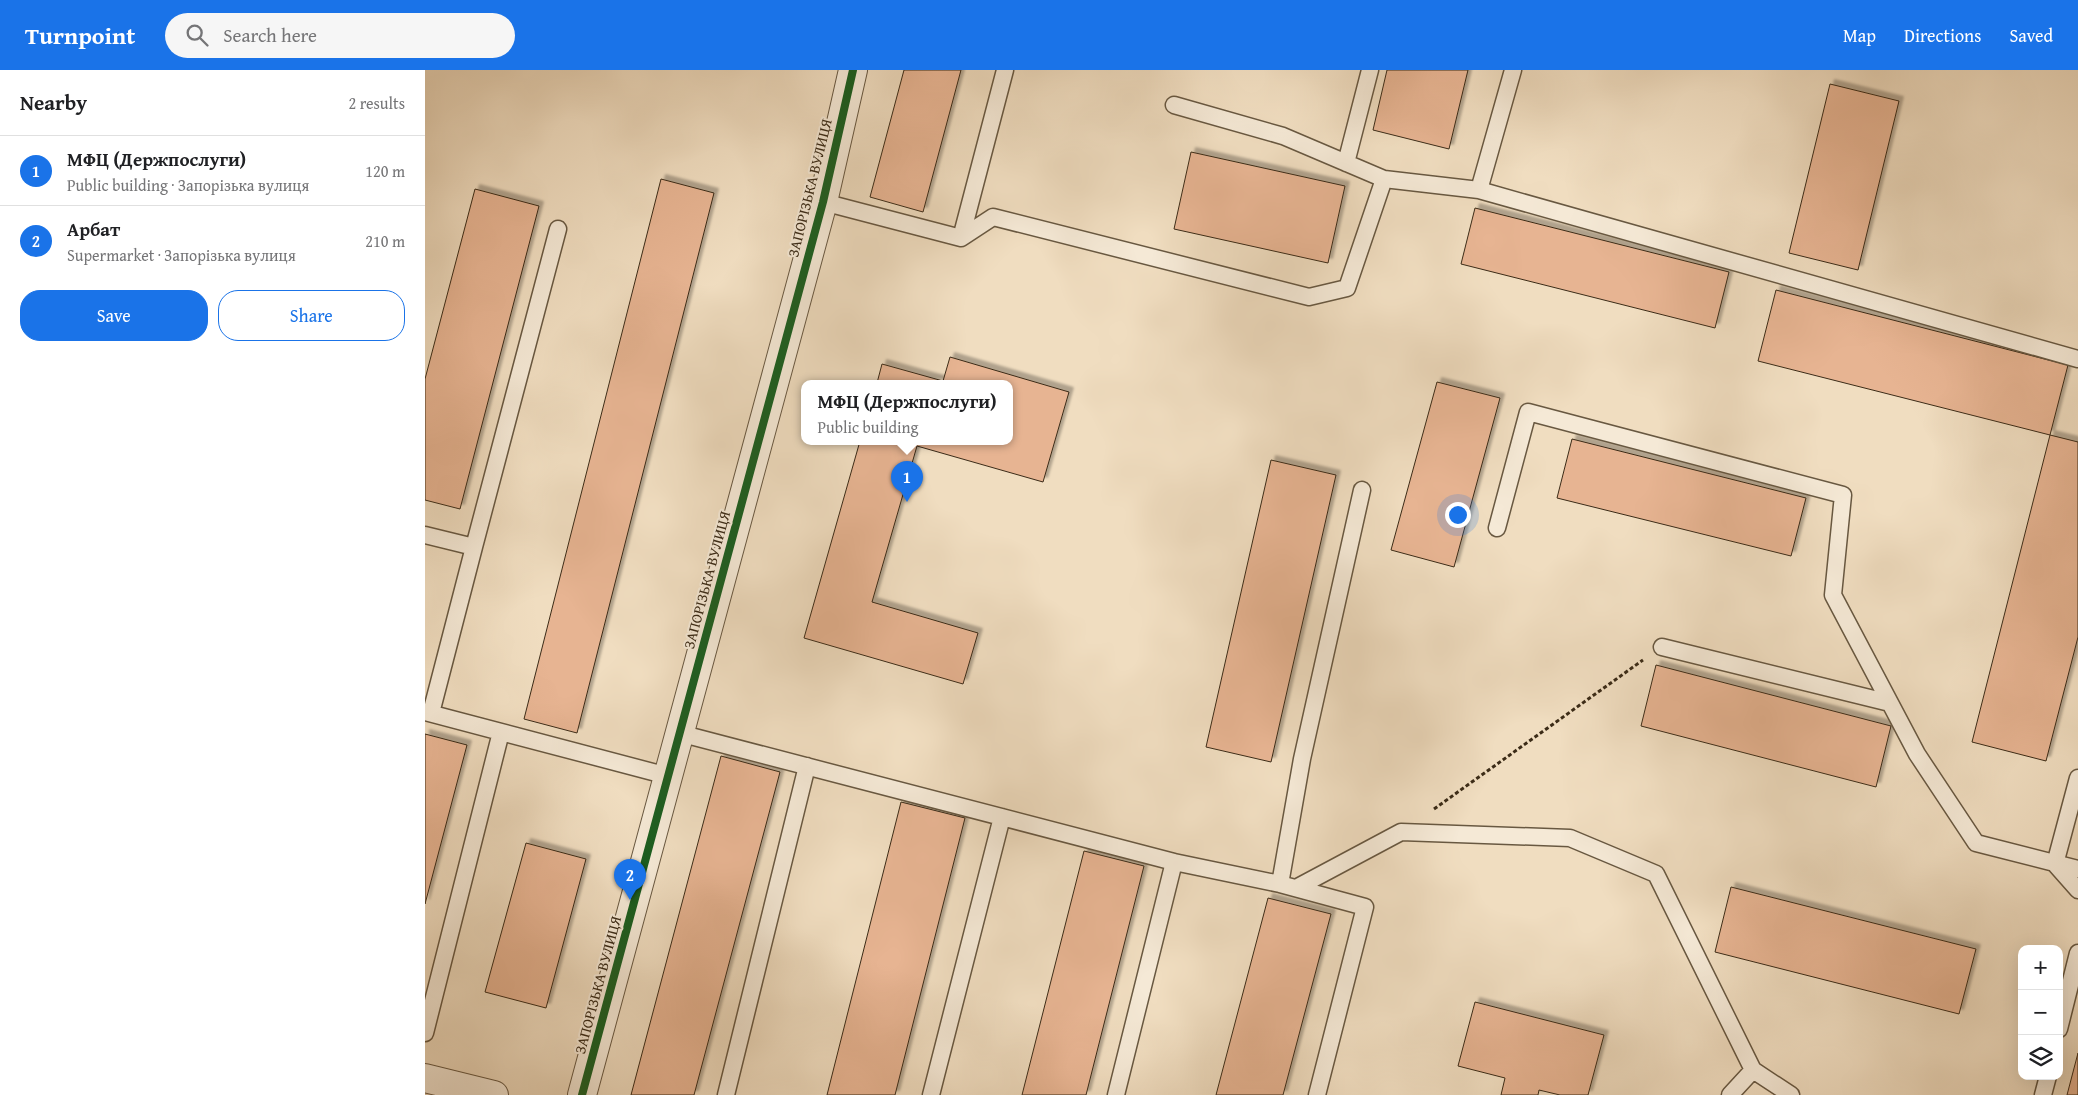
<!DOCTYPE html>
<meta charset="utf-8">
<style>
:root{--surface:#fff;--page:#f6f6f6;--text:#202124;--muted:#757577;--line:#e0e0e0;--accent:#1a73e8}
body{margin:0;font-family:"Gentium Book Plus",serif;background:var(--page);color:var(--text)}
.controls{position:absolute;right:15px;bottom:15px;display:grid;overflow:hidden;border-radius:10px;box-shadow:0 5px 20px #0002}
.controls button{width:45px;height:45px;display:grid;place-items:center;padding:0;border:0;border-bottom:1px solid var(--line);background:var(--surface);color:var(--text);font:25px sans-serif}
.you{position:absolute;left:1032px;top:444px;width:18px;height:18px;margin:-12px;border:4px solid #fff;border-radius:50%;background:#1a73e8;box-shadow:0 0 0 8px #1a73e833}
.badge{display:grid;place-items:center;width:32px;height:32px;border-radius:50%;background:var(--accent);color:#fff;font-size:16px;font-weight:700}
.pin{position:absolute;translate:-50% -41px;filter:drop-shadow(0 1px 2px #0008)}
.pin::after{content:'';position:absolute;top:26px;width:18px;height:15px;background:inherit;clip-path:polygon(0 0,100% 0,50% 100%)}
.popup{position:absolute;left:376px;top:310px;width:212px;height:65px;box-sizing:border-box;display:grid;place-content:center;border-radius:10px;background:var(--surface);filter:drop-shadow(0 1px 4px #0005);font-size:16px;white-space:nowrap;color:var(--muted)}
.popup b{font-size:19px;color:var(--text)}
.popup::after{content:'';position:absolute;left:50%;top:100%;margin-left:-10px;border:10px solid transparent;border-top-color:var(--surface)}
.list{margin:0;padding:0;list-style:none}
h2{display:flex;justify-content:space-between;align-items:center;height:65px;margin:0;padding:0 20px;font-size:21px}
h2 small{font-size:16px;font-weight:400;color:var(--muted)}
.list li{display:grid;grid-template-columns:32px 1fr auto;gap:15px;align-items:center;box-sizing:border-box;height:70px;padding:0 20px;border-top:1px solid var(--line)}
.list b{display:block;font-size:19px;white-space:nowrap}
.list p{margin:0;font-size:16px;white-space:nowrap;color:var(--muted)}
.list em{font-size:16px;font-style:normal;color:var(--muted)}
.actions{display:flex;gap:10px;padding:15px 20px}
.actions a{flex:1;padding:11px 0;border:1px solid var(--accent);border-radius:20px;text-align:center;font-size:18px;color:var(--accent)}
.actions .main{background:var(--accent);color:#fff}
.icon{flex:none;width:28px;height:28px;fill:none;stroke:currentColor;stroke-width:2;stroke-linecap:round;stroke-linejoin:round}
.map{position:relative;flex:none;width:1653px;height:1025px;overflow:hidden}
header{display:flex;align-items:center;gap:30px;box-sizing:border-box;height:70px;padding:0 25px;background:var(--accent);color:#fff}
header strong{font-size:24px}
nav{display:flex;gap:28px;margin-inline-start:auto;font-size:18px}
.search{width:350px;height:45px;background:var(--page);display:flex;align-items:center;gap:12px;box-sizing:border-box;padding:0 18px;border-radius:28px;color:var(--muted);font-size:19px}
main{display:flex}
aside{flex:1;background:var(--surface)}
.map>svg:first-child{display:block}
.building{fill:#e7b492;stroke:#3b2b17;filter:url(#shadow)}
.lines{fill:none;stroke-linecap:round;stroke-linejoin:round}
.lane-casing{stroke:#685841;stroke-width:19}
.street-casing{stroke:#685841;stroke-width:30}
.path{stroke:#3b2b17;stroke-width:3;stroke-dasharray:4 2.5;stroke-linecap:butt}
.lane{stroke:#f5e9d6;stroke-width:16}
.street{stroke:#f5e9d6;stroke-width:28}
.cycleway-casing{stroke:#f5e9d6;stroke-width:11}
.cycleway{stroke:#1b5e20;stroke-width:8}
.labels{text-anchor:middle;stroke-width:4;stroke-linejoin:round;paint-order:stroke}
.street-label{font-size:15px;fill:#3b2b17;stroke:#f5e9d6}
</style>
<header>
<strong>Turnpoint</strong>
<div class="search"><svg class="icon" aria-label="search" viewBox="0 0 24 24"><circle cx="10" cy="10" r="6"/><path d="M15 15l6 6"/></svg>Search here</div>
<nav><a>Map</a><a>Directions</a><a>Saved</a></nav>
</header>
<main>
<aside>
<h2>Nearby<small>2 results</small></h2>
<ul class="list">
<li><span class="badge">1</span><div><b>МФЦ (Держпослуги)</b><p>Public building · Запорізька вулиця</p></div><em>120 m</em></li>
<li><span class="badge">2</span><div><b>Арбат</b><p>Supermarket · Запорізька вулиця</p></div><em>210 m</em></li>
</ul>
<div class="actions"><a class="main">Save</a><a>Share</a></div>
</aside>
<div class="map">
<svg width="1653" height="1025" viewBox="0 0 1653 1025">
<defs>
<filter id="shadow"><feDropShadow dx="4.5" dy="-4.5" stdDeviation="1" flood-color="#0004"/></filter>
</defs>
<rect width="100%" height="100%" fill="#f0ddc0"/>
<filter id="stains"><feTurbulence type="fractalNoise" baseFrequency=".004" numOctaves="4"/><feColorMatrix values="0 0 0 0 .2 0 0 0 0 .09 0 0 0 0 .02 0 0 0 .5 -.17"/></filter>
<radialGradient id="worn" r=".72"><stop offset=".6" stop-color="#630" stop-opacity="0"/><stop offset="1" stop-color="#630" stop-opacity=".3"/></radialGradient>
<path class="building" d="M479,0h57l-38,142 -53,-15z
M962,0h81l-19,79 -76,-19z
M1405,14l69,17 -41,169 -69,-17z
M766,82l154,34 -17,77 -154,-34z
M236,109l53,14 -137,540 -53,-14z
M50,119l64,17 -79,303 -35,-9v-121z
M1050,138l254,64 -14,56 -254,-64z
M1351,220l292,75 -18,70 -292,-74z
M525,287l119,35 -26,90 -126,-36 -45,156 106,31 -15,51 -159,-46 56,-197h149v-58h-132l5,-19 61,17z
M1012,312l63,16 -46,169 -63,-17z
M1625,365l28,7v195l-32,124 -74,-19z
M1147,369l234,59 -15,58 -234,-58z
M846,390l65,15 -65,287 -65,-15z
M1231,595l235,61 -15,61 -235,-61z
M0,664l42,11 -42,159z
M296,686l59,16 -86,323h-63z
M476,732l64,16 -70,277h-68z
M101,773l60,16 -40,149 -61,-16z
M659,781l60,15 -58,229h-64z
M1306,817l245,62 -17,65 -244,-62z
M843,828l63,16 -48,181h-67z
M1050,932l129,33 -16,60h-28l-21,-5 -1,5h-37l4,-17 -47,-12z
M1653,983v42h-11z"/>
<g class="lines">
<g class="lane-casing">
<path id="lane" d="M749,35l109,31 101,43 95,11 599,169
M921,93l24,-93
M1054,120l34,-120
M398,132l138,36 44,-168
M536,168l32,-21 316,80 38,-9 37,-109
M1072,458l31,-116 315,83 -10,100 84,159 59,89 102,26
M0,465l49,12 84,-318
M1237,577l228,56
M0,642l243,64
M6,643l43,-166
M254,663l495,129 -58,233
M1653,708l-23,86 23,26
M749,792l106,22
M871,818l105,-56 169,6 86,36 97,196 -23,25
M1634,959l19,-76
M0,963l76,-301
M1328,1000l38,25
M301,1025l81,-329
M506,1025l71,-278
M892,1025l48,-188 -85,-23 22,-125 60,-269
M1618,1025l5,-19"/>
</g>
<g class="street-casing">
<path id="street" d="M0,1008l69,17
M157,1025l241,-893 30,-132"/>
</g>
<path class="path" d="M1009,739l209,-149"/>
<use href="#lane" class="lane"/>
<use href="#street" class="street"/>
<g class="cycleway-casing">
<path id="cycleway" d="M157,1025l241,-893 30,-132"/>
</g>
<use href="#cycleway" class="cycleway"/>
</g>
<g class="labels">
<g class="street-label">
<text transform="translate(385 118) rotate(-76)" y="5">ЗАПОРІЗЬКА ВУЛИЦЯ</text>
<text transform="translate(282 510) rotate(-75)" y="5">ЗАПОРІЗЬКА ВУЛИЦЯ</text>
<text transform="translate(173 915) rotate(-75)" y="5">ЗАПОРІЗЬКА ВУЛИЦЯ</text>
</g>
</g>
<rect width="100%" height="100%" filter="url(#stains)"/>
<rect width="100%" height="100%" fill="url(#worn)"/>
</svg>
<div class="controls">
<button>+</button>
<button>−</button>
<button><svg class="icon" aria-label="layers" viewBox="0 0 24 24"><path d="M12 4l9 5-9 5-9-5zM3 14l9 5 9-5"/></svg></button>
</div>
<div class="you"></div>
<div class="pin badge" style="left:482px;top:432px">1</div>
<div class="popup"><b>МФЦ (Держпослуги)</b>Public building</div>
<div class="pin badge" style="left:205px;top:830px">2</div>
</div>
</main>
